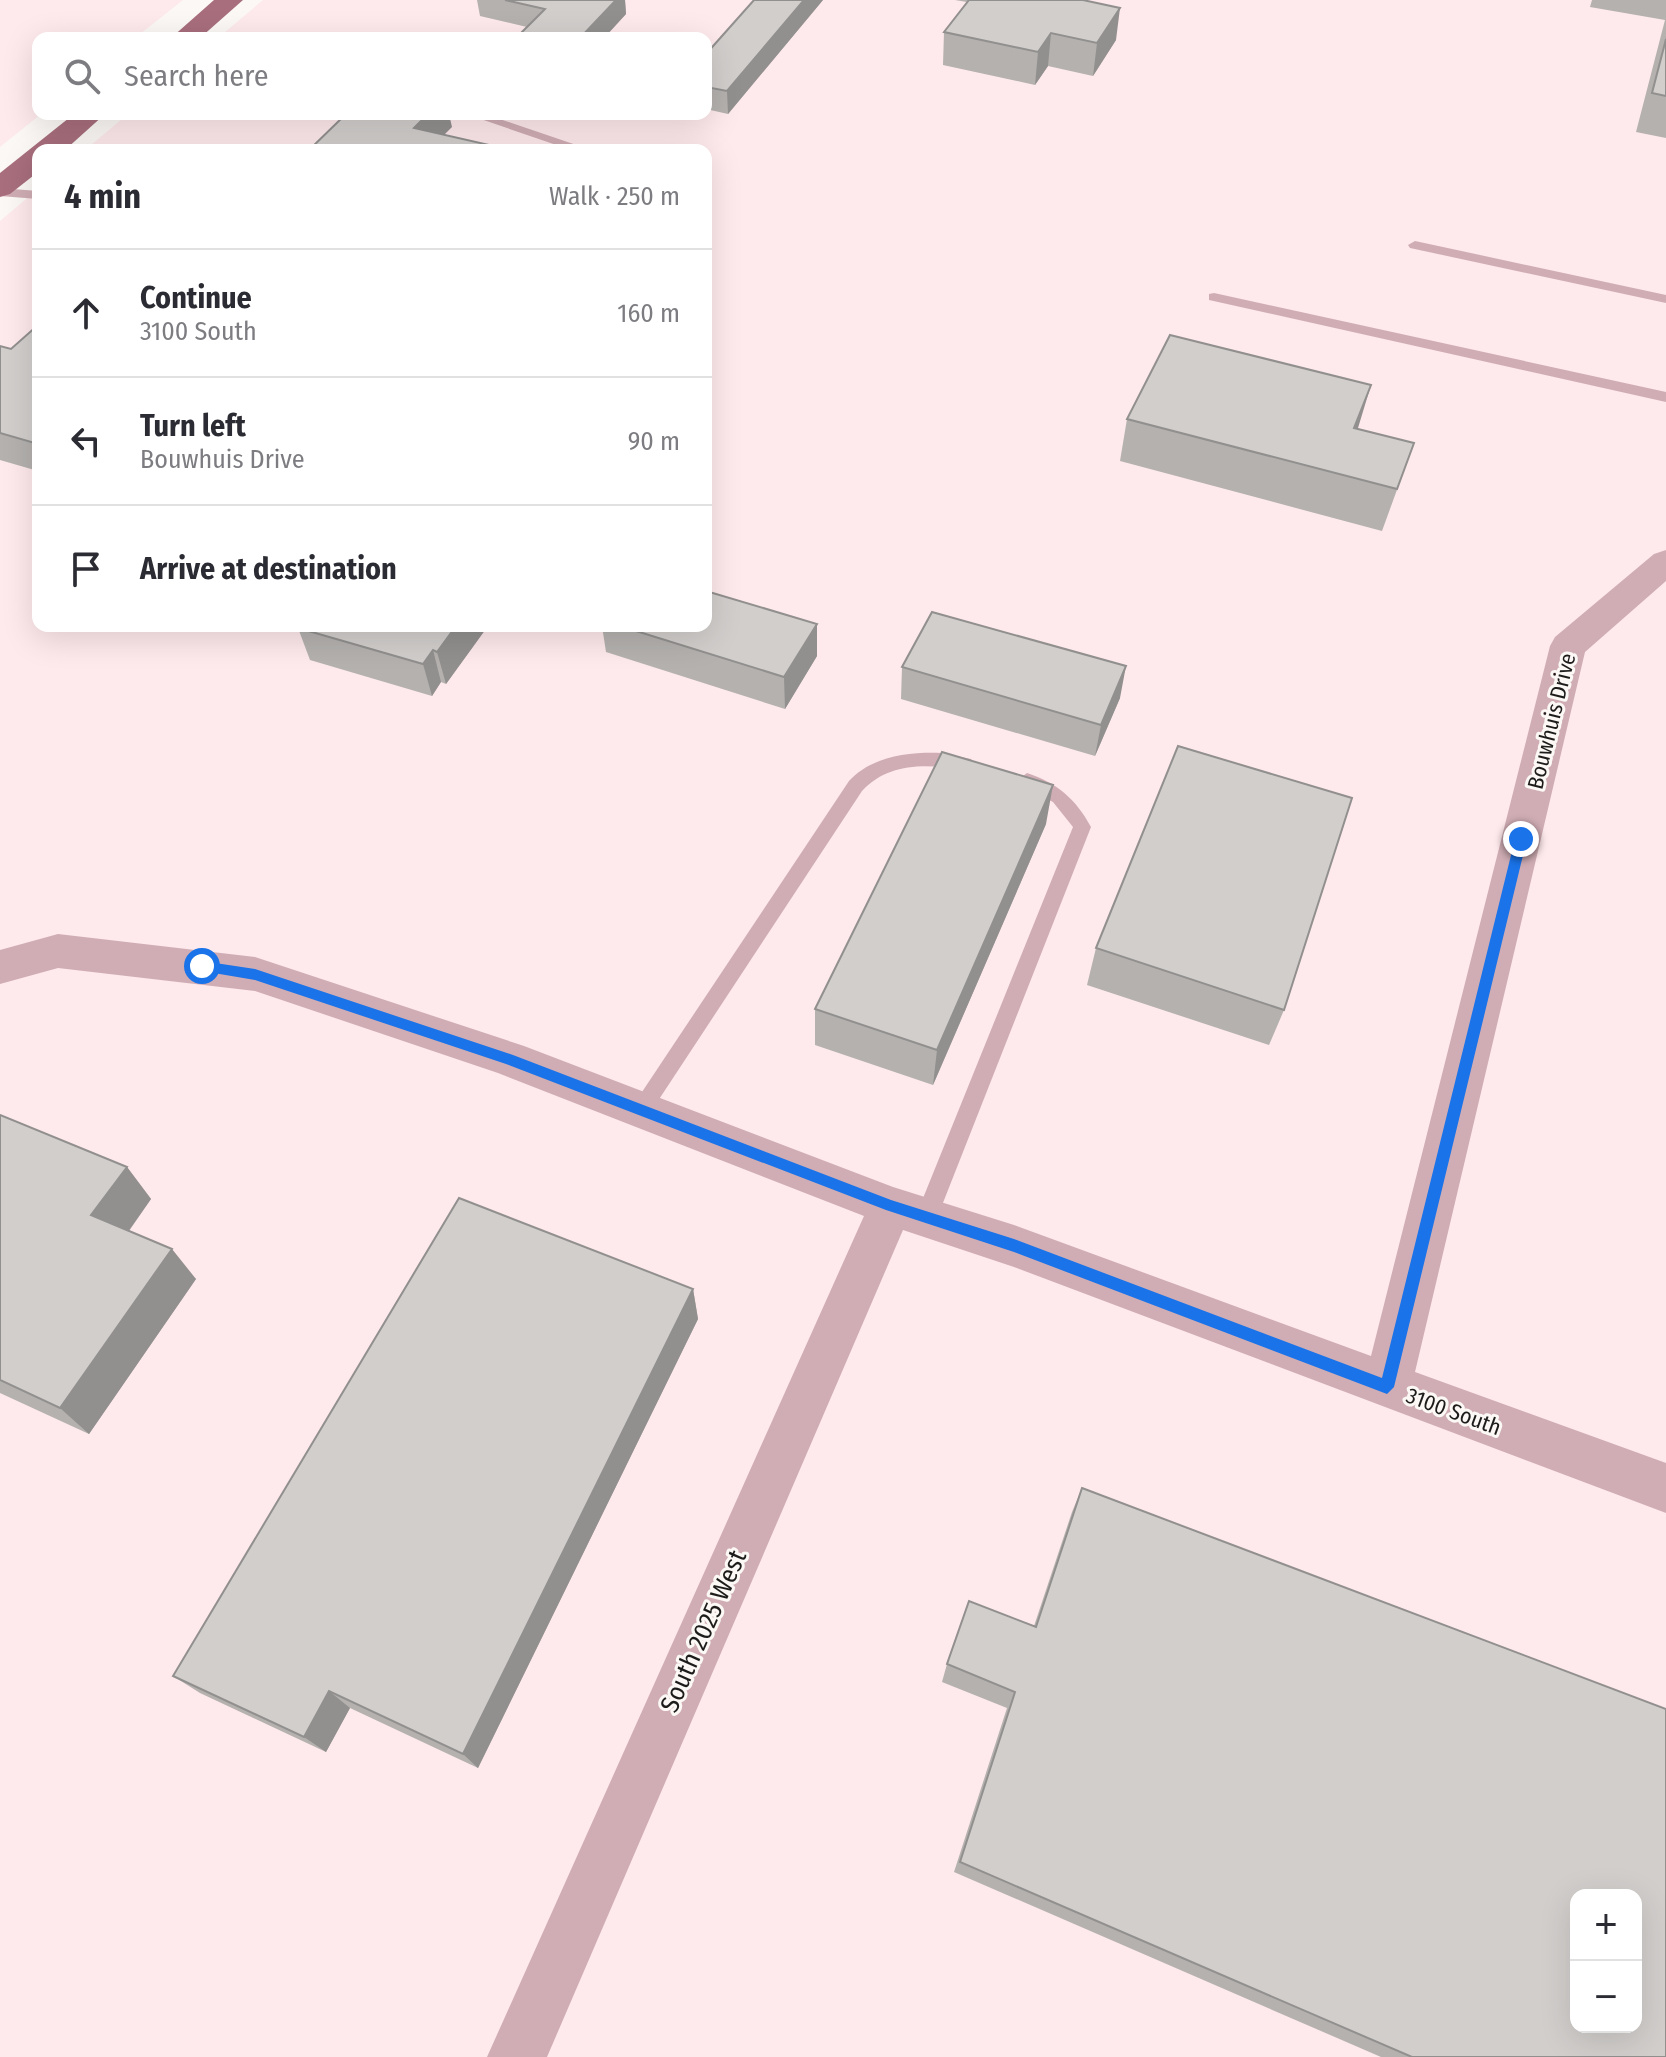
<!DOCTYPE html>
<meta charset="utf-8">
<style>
:root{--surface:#fff;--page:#f2f2f3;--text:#2b2b33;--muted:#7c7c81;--line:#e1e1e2}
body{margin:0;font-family:"Fira Sans Condensed",sans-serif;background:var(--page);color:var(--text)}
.controls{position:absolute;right:24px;bottom:24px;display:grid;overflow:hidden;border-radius:16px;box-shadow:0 8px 32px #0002}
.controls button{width:72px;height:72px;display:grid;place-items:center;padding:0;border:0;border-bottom:2px solid var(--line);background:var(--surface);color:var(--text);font:40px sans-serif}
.stop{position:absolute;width:24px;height:24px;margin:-18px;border:6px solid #1a73e8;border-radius:50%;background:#fff}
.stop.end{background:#1a73e8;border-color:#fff;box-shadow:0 2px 8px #0008}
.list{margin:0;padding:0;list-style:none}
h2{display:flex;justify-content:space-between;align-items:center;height:104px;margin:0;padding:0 32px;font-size:34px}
h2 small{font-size:26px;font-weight:400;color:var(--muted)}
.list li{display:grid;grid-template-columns:52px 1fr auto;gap:24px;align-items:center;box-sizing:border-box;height:128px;padding:0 32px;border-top:2px solid var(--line)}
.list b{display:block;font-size:30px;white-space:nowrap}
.list p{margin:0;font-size:26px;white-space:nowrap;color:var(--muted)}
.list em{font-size:26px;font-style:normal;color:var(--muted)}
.icon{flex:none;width:44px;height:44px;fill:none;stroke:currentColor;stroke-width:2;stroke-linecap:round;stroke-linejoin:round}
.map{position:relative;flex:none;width:1666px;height:2057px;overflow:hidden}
.search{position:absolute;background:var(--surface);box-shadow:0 8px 32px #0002;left:32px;top:32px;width:680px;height:88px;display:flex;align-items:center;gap:20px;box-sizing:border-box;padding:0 28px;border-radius:16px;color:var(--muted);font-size:30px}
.panel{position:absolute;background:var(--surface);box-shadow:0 8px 32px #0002;left:32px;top:144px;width:680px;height:488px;border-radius:16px}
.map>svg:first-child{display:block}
.industrial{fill:#fee9ec;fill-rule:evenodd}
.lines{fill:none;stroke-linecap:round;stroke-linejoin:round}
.lane{fill:#d0adb5;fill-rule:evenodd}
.street{fill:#d0adb5;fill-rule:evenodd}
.primary{fill:#a86e7d;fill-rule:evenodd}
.wall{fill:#b4b1af}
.shaded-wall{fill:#92908f}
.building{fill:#d1cecc;stroke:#92908f;stroke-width:2;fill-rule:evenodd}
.route{fill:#1a73e8}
.labels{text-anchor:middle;stroke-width:6;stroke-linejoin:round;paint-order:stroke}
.street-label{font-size:22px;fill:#1d1c1b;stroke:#fbf8f5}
.near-street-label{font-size:26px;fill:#1d1c1b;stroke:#fbf8f5}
</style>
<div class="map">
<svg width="1666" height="2057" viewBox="0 0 1666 2057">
<rect width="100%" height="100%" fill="#fbf8f5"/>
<path class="industrial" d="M0,0h183l-48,38h-97l3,76 -41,33z
M263,0h1403v2057h-1666v-1836l38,-32v437h668v-476h-621l43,-36h578v-76h-488zM1576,1895h60v132h-60z"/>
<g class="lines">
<path class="lane" d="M466,114h19l106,36h-20z
M0,188l38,3v8l-38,-3z
M1415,241l251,54v8l-256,-55 -2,-3z
M1214,293l452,99v10l-457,-102v-6z
M941,753l30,6 3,5 -9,7c-35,-8 -77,-9 -103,20l-214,325 -7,3 -7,-3 -3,-6 3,-6 215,-323c23,-25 60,-29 92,-28z
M1027,773c30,10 49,26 64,54l-154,391 -3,7 -8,3 -8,-3 -3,-7 158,-391 -20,-25 -32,-17 -3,-5z"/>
<path class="street" d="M1666,550v31l-81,71 -170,720 251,91v50l-652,-246 -111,-37 -356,827h-60l377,-841 -366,-143 -243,-82 -197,-23 -58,16v-34l58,-16 197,23 269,89 369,141 121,38 357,131 179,-710 5,-9 99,-83z"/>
<path class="primary" d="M214,0h29l-43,38h-29z
M74,114h31l-40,36h-27v22l-28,22 -10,3v-24z"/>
</g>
<path class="wall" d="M477,0h148l1,14 -22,24h-88l11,-11 -47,-11z
M754,0h69l-95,114 -22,-5v-55z
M955,0h128l33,40 -23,36 -45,-10 -13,19 -92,-20 1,-33 23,-30z
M1592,0h74v138l-30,-6 29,-112 -75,-13z
M38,325v146l-38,-11v-114l11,3z
M1127,419l230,10 57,14 -32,88 -262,-70z
M817,624v32l-32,53 -179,-57 -4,-26z
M300,626h188l-42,58 -5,-2 -9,14 -122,-36 -12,-32z
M902,667l218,31 -25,58 -194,-57z
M1046,824l-113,261 -118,-40v-36z
M1096,948l188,62 -15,35 -182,-60z
M0,1115l127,52 24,32 -22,32 67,48 -107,155 -89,-41z
M693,1289l5,30 -220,449 -128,-60 -24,44 -126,-59 -27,-17z
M1082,1488l584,569h-285l-427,-185 53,-164 -65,-26 5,-18 87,-38 38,-114z"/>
<path class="shaded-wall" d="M616,0h9l1,14 -22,24h-24z
M804,0h19l-95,114 -1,-23z
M1120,8l-4,32 -23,36 4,-33z
M1051,33l-3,33 -13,19 3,-33z
M428,114h21l3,13 -23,23 -15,-22z
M1371,385l-13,43 -17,42 13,-42z
M817,624v32l-32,53 -1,-32z
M456,626h32l-42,58 -9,-32z
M433,650l8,32 -9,14 -9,-32z
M1126,666l-6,32 -25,58 6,-31z
M1053,785l-7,39 -113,261 4,-35z
M127,1167l24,32 -33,47 -27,-31z
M172,1249l24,30 -107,155 -29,-26z
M693,1289l5,30 -220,449 -15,-14z
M329,1691l21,17 -24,44 -22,-15z"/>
<path class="building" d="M505,0h111l-36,38h-64l29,-29z
M754,0h50l-77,91 -21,-4v-33z
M969,0h114l37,8 -23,35 -46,-10 -13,19 -94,-20z
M1666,39v57l-14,-3z
M346,114h82l-14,14 97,22h-202z
M38,325v119l-38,-11v-87l11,3z
M1170,335l201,50 -17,43 60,15 -17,46 -270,-70z
M706,591l111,33 -33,53 -164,-51h86z
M932,612l194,54 -25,59 -199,-58z
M300,626h156l-19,26 -4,-2 -10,14 -125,-36z
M1178,746l174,52 -68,212 -188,-62z
M942,752l111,33 -116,265 -122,-41z
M0,1115l127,52 -36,48 81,34 -112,159 -60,-28z
M459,1198l234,91 -230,465 -134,-63 -25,46 -131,-61z
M1082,1488l584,221v348h-254l-452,-195 55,-170 -68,-28 22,-63 67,26zM1576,1895h60v132h-60z"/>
<path class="route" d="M1521,835l6,4 -133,548 -7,7 -373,-142 -128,-42 -380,-146 -251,-84 -53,-9 -6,-5 6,-5 53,8 258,86 378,145 123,39 368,139 133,-539z"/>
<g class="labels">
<g class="street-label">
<text transform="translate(1551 721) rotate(-76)" y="8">Bouwhuis Drive</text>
<text transform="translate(1454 1411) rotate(20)" y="8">3100 South</text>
</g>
<g class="near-street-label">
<text transform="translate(703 1631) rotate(-66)" y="9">South 2025 West</text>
</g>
</g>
</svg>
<div class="controls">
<button>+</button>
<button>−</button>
</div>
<div class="stop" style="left:202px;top:966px"></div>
<div class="stop end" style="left:1521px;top:839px"></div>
<div class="search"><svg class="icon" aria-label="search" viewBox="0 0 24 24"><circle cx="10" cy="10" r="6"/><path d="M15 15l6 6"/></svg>Search here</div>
<section class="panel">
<h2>4 min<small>Walk · 250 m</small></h2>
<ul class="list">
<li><svg class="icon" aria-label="ahead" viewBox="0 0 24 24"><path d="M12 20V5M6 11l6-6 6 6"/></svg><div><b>Continue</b><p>3100 South</p></div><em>160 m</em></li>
<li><svg class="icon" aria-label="left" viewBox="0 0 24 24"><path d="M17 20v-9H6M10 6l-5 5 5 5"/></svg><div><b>Turn left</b><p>Bouwhuis Drive</p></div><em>90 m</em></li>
<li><svg class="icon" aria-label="arrive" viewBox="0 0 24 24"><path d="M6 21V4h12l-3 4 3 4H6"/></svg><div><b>Arrive at destination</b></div></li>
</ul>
</section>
</div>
